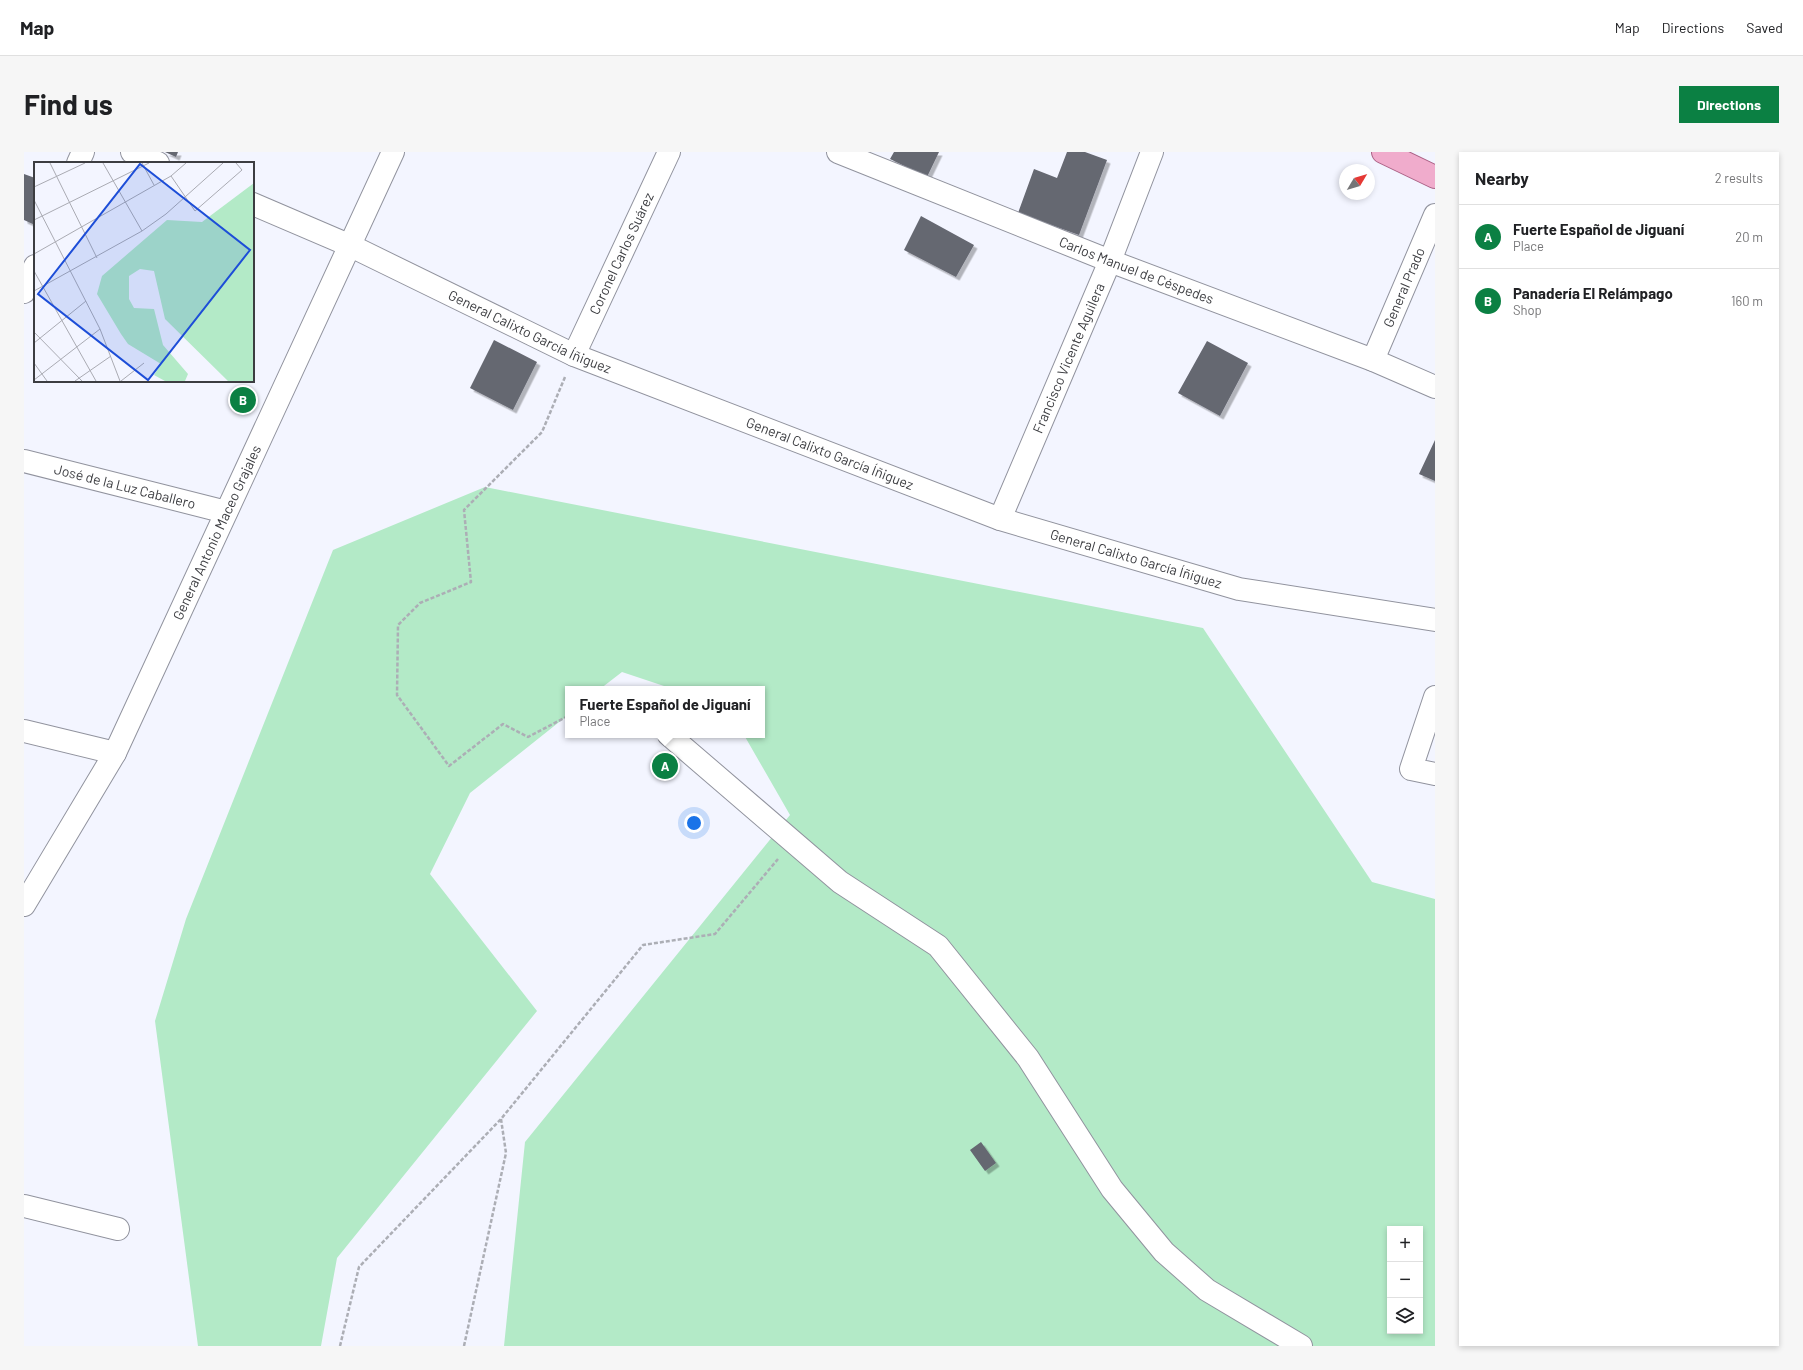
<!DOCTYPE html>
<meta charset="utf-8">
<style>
:root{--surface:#fff;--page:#f6f6f6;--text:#202124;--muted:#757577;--line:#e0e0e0;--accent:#0b8043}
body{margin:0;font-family:Barlow,sans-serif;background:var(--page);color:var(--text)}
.controls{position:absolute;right:12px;bottom:12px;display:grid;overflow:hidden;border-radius:0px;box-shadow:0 2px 6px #0003}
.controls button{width:36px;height:36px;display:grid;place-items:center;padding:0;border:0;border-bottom:1px solid var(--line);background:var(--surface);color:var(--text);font:20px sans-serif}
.compass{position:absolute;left:1315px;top:12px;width:36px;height:36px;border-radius:50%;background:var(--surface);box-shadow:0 2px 6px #0003;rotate:52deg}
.you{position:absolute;left:670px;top:671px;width:14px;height:14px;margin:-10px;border:3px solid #fff;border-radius:50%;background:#1a73e8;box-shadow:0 0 0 6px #1a73e833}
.badge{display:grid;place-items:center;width:26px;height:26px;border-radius:50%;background:var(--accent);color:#fff;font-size:13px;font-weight:700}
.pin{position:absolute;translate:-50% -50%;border:2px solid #fff;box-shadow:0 1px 4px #0006}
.popup{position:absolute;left:541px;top:534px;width:200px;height:52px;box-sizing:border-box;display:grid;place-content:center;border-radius:0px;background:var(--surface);filter:drop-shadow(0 1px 3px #0005);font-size:13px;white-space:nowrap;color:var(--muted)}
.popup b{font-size:15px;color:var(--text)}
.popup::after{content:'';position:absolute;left:50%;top:100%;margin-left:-8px;border:8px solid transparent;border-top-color:var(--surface)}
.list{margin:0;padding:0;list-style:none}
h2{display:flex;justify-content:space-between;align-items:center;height:52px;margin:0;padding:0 16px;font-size:17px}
h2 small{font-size:13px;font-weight:400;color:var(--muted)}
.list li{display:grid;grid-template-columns:26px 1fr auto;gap:12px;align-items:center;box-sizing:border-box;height:64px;padding:0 16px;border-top:1px solid var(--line)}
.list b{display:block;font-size:15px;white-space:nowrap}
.list p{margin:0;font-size:13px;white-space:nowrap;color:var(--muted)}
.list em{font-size:13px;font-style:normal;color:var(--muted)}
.icon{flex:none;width:22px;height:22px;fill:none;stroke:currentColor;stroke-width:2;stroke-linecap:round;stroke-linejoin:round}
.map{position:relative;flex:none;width:1411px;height:1194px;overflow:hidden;border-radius:0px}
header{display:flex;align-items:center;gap:24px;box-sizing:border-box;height:56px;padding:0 20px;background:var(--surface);border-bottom:1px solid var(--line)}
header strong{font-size:19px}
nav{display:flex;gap:22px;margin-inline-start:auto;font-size:14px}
.intro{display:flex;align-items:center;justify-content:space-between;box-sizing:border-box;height:96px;padding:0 24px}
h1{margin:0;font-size:28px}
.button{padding:10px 18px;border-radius:0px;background:var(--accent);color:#fff;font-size:14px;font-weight:700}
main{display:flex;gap:24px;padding:0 24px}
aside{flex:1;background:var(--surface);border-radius:0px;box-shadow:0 2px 6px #0003}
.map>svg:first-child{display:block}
.green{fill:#b3eac7;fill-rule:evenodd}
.building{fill:#656771;filter:url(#shadow)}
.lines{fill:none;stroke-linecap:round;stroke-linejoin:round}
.minor-casing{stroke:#91939e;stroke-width:24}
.major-casing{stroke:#aa6185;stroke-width:24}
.path{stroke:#acaeb5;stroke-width:2.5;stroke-dasharray:4 2;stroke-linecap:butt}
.minor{stroke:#fff;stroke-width:22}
.major{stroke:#f0accc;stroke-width:22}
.labels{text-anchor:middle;stroke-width:4;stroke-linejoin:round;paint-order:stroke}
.street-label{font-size:14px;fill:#3c3d41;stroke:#fff}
.inset-road{fill:none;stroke:#aaabb3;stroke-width:1}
.view{fill:#1d4ed8;fill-opacity:0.15;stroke:#1d4ed8;stroke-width:2}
.inset-edge{fill:none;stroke:#3c3d41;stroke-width:2}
</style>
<header>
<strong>Map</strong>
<nav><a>Map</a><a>Directions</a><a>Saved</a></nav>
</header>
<div class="intro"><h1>Find us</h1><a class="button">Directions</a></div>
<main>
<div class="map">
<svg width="1411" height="1194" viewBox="0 0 1411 1194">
<defs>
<filter id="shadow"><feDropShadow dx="3.5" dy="3.5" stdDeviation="0" flood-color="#0004"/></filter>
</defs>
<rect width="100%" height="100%" fill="#f3f5ff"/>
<path class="green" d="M461,335l718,141 169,254 63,17v447h-931l21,-204 265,-327 -46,-80h18v-46h-89l-51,-17 -22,17h-32v26l-98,78 -40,81 107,137 -200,247 -16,88h-123l-43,-325 31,-102 147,-369zM1366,1077h30v102h-30z"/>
<path class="building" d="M141,0h13l-2,5z
M870,0h45l-12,25 -37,-18z
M1043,0h18l22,8 -28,75 -61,-22 16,-44 23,9z
M0,22l11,4v47l-11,-5z
M897,64l53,29 -18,32 -52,-27z
M470,188l43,22 -24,48 -43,-22z
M1183,189l41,22 -28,53 -42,-23z
M1411,288v41l-16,-7z
M957,990l15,21 -11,8 -15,-21z"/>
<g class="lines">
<g class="minor-casing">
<g id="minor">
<path d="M108,0l26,11"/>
<path id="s1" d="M814,0l272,109 263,99 62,27"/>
<path d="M54,11l5,-11"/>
<path id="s2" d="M229,52l98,42 223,109 426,164 239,70 196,31"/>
<path d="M0,140l11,-26"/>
<path id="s3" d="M550,203l95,-203"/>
<path id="s4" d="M1349,208l62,-145"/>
<path id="s5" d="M0,309l202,51"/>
<path id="s6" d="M976,367l110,-258 42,-109"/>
<path d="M1411,545l-24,72 24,5"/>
<path d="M0,579l91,22"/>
<path d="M645,583l171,147 98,64 90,112 84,131 52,63 43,38 94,56"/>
<path id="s7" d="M0,753l91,-152 278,-601"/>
<path d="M0,1054l94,23"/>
</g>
</g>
<g class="major-casing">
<path id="major" d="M1359,0l52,25"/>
</g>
<path class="path" d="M541,225l-23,55 -78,78 7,72 -51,21 -22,22 -1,70 52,71 54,-42 25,13 40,-21
M316,1194l19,-79 142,-148 142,-174 72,-11 63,-75
M440,1194l42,-193 -5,-34"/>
<use href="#minor" class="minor"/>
<use href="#major" class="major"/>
</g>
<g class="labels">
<g class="street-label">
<text dy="5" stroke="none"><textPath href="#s3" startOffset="112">Coronel Carlos Suárez</textPath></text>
<text dy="5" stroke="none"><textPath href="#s1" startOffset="321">Carlos Manuel de Céspedes</textPath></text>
<text dy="5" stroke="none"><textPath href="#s4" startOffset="79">General Prado</textPath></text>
<text dy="5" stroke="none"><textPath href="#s2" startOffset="305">General Calixto García Íñiguez</textPath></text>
<text dy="5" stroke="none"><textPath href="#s6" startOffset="175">Francisco Vicente Aguilera</textPath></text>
<text dy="5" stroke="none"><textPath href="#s2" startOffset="629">General Calixto García Íñiguez</textPath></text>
<text dy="5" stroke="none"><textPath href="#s5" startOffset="104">José de la Luz Caballero</textPath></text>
<text dy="5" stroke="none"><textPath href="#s7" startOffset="420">General Antonio Maceo Grajales</textPath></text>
<text dy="5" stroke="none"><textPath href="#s2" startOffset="953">General Calixto García Íñiguez</textPath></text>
</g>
</g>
<g transform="translate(10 10)">
<rect width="220" height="220" fill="#f3f5ff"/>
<path d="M220,21v198h-26l-63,-62 -11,-48 -14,-2 -11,7v23l5,9 20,1 9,36 25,29 -3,7h-20l-11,-6 7,-11 -33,-20 -7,-10 -24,-40 5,-18 65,-56 35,2z" fill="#b3eac7"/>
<path class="inset-road" d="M16,1l47,95M69,1l39,68M108,1l12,22M137,14l24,35 47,-41 -6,-7M0,25l51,-24M0,38l66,129 20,52M0,58l115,-57M0,92l137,-78 15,-13M0,109l62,110M0,129l108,-60 24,-17 57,-51M0,170l48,49M0,181l52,-42M0,201l13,18M0,218l66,-51M41,219l36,-25M87,219l23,-18"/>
<path class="view" d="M106,2l110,86 -102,130 -110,-86z"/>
<rect width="220" height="220" class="inset-edge"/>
</g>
</svg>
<div class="controls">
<button>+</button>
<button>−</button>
<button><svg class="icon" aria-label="layers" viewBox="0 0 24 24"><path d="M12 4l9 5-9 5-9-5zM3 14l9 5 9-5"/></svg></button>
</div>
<svg class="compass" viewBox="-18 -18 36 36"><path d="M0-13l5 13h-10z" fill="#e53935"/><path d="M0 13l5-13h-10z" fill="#757577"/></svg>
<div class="you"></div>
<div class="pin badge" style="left:641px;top:614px">A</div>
<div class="popup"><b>Fuerte Español de Jiguaní</b>Place</div>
<div class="pin badge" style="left:219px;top:248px">B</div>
</div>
<aside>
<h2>Nearby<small>2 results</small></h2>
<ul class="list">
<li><span class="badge">A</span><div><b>Fuerte Español de Jiguaní</b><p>Place</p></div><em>20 m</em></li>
<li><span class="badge">B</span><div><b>Panadería El Relámpago</b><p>Shop</p></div><em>160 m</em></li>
</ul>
</aside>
</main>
